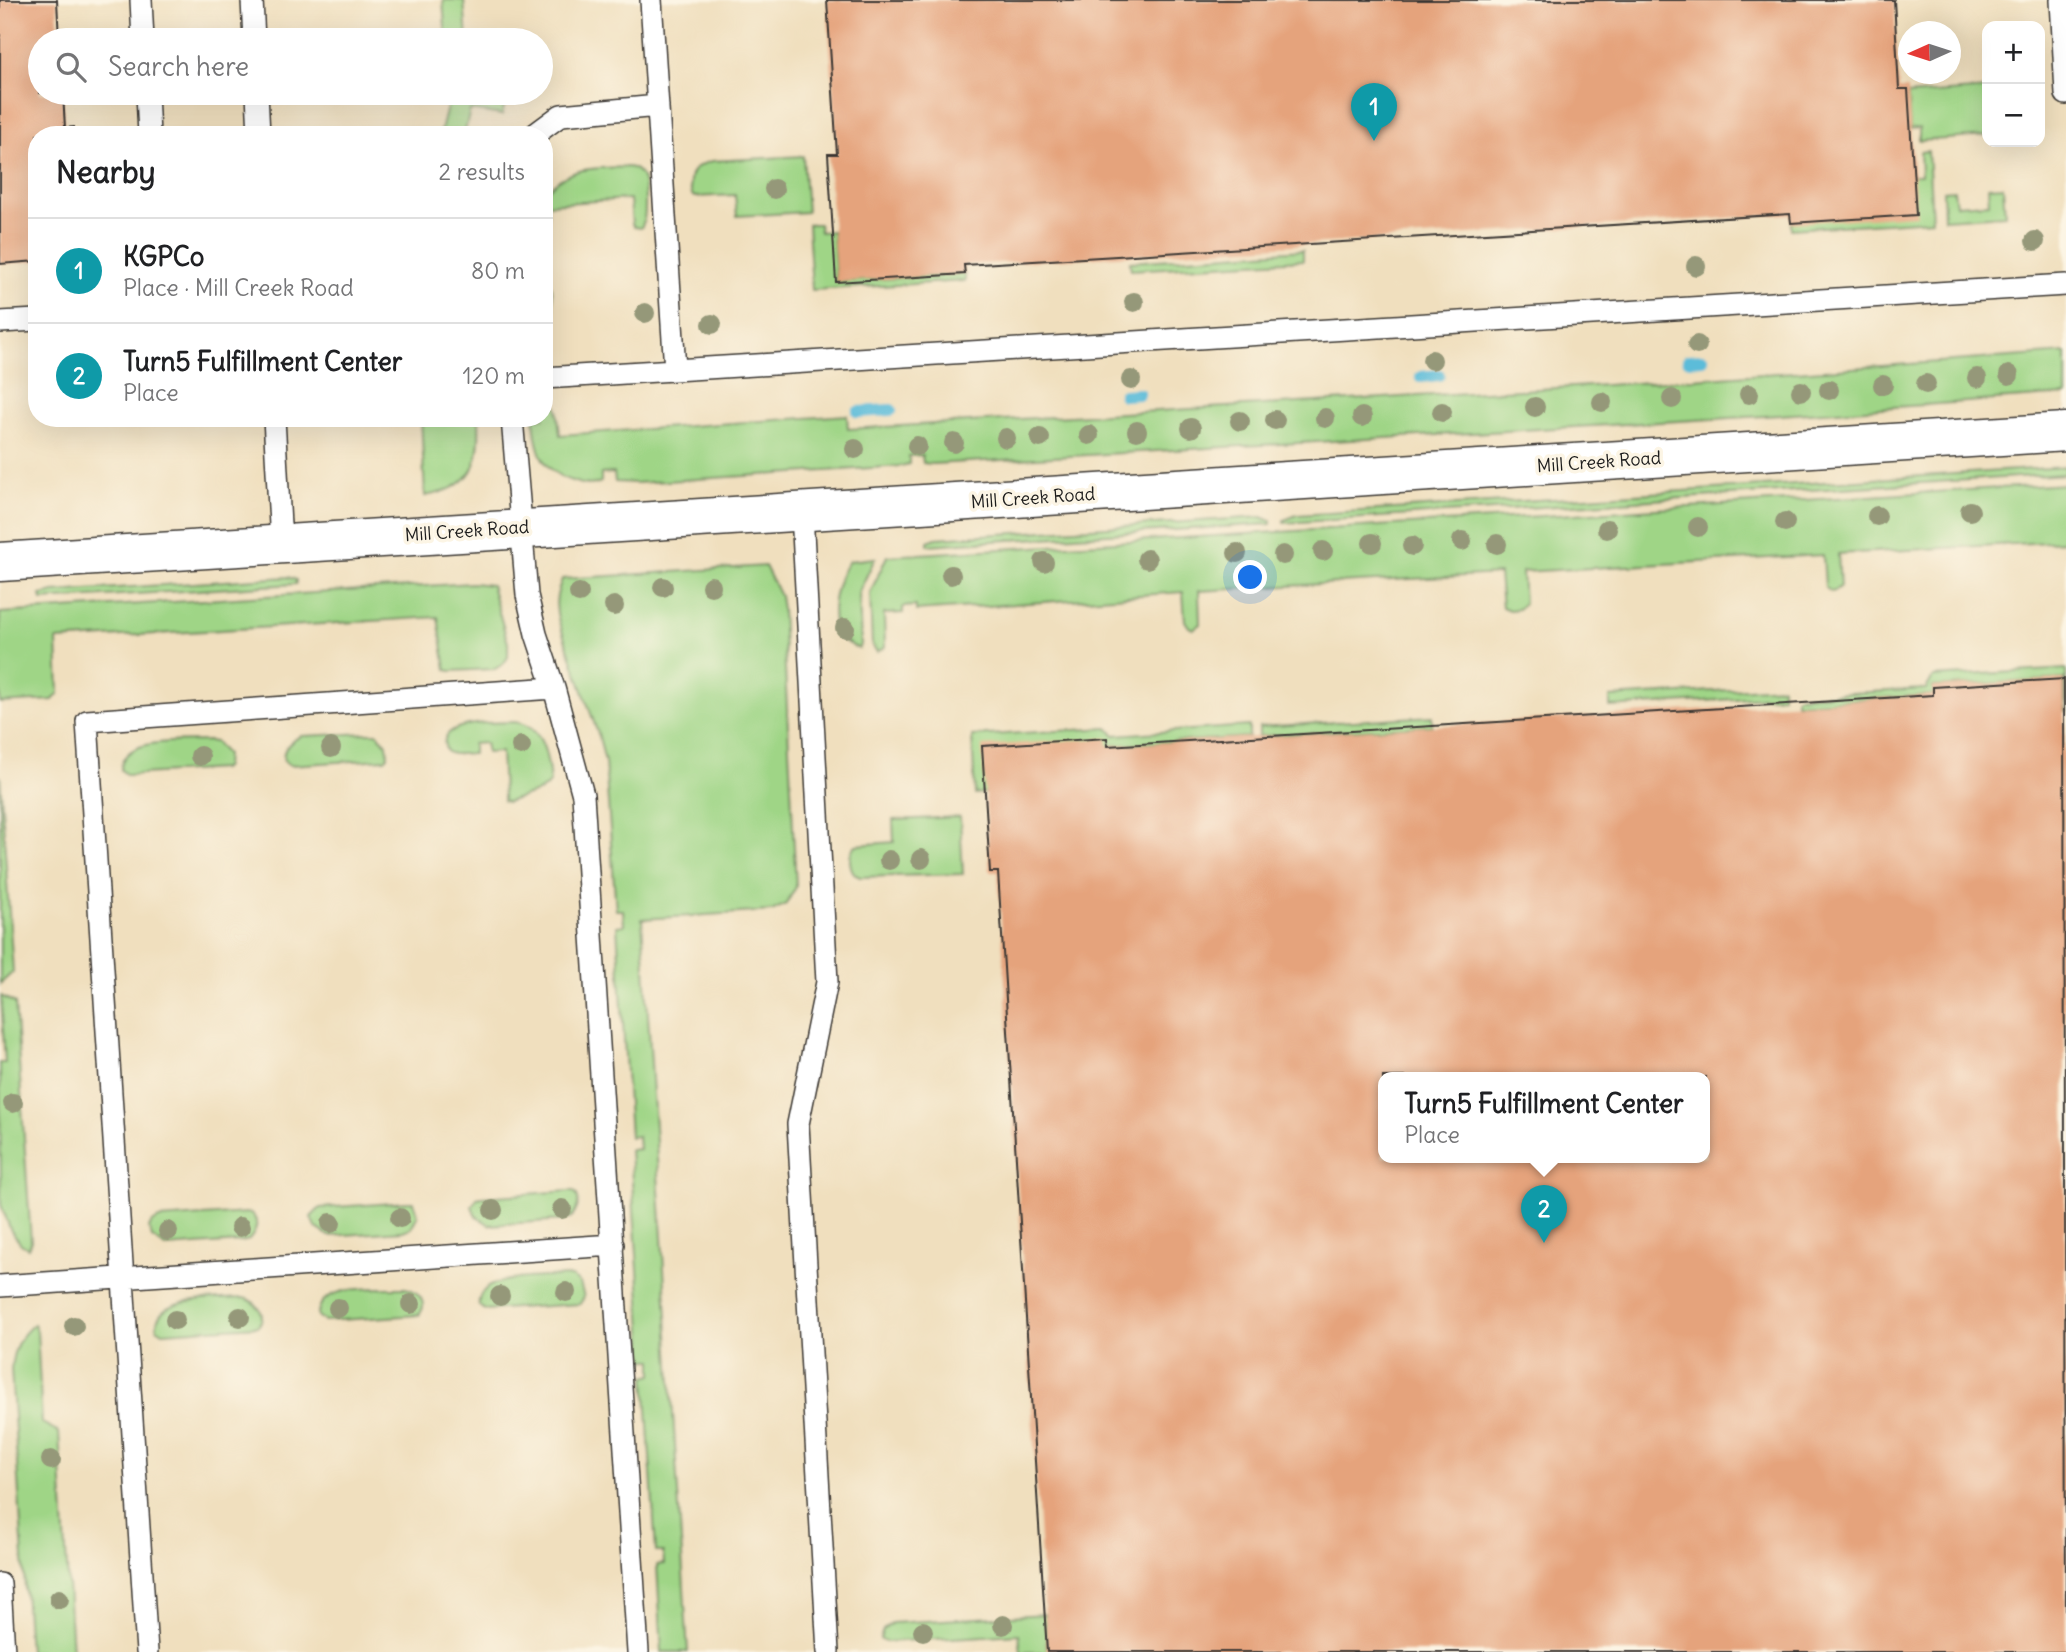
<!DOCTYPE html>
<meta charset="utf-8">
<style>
:root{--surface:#fff;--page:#f2f2f2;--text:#202124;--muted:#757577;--line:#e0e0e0;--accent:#db2777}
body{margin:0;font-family:Delius,sans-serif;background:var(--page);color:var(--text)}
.controls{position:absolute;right:21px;top:21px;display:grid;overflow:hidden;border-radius:14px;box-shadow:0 7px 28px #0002}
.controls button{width:63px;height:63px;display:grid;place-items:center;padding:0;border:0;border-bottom:2px solid var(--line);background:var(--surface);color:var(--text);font:35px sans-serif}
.compass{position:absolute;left:1898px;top:21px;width:63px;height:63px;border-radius:50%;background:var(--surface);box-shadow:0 7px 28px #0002;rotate:267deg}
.you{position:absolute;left:1251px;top:578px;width:24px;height:24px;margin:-18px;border:5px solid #fff;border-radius:50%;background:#1a73e8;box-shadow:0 0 0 10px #1a73e833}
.badge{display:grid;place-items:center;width:46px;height:46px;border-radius:50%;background:var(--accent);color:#fff;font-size:23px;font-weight:700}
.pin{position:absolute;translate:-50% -58px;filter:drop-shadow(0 2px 4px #0008)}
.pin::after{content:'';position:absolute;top:37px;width:24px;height:21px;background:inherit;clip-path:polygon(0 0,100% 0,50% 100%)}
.popup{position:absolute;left:1378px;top:1072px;width:332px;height:91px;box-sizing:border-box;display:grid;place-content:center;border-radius:14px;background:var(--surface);filter:drop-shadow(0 2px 5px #0005);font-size:23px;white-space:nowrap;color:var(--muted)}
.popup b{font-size:26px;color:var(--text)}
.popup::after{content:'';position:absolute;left:50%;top:100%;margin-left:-14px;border:14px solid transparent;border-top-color:var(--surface)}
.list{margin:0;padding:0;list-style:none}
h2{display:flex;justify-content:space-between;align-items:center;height:91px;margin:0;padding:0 28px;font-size:30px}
h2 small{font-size:23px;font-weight:400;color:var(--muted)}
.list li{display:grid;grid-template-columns:46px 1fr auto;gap:21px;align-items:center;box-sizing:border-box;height:105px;padding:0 28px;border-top:2px solid var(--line)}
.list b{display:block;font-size:26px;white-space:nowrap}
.list p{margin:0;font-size:23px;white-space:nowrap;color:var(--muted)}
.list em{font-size:23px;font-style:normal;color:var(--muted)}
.icon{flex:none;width:38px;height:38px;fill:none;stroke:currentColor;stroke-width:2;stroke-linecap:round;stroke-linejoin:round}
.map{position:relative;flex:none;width:2066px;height:1652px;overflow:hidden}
.search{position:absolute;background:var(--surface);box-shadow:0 7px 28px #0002;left:28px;top:28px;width:525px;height:77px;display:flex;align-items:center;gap:18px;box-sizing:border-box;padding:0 24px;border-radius:38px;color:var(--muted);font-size:26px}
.panel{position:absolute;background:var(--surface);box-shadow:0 7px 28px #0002;left:28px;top:126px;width:525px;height:301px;border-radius:28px}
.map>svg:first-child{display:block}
.green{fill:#9fd586;stroke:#5e7851;stroke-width:2}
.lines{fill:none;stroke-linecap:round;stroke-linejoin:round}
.stream{stroke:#5bbcd9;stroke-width:12}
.building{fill:#e5a37c;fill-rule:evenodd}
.lane-casing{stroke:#3c3934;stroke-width:24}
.street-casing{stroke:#3c3934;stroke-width:41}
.lane{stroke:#fff;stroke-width:21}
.street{stroke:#fff;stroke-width:38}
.tree{fill:#959879}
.labels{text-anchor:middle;stroke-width:7;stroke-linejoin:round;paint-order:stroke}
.street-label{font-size:18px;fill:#1c1c1c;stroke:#fcf5e5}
</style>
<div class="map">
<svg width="2066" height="1652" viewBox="0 0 2066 1652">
<rect width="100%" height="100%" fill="#fcf5e5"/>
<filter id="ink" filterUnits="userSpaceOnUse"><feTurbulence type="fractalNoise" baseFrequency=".0143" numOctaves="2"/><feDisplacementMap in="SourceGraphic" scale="14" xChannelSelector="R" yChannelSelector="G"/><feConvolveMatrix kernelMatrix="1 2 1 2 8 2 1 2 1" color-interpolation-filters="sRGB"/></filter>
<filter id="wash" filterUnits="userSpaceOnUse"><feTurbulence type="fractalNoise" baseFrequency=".00686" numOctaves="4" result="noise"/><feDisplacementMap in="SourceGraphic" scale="28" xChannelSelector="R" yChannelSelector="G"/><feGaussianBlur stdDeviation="1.57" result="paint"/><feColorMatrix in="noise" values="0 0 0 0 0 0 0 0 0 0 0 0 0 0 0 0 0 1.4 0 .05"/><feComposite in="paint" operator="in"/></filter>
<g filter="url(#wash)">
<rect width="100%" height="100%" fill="#f0dfbe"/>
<path class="green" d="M443,0h21l3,40h-21z
M1987,89v47l-68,5v-13l-9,1 -2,-34z
M448,93h56l1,11 -3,11 -32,-5 -6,25h-24l7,-28z
M1928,151l4,69 -141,9v-6l122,-48h8l-1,-23z
M803,156l4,56 -70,4 -2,-21 -40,2 -3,-2c-6,-20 0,-29 20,-34z
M626,167c6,0 11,2 15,8 5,9 6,45 0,53l-7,-1 -2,-3 -2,-25 -83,5 1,25 -4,6v-41c24,-29 48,-25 82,-27z
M2003,186l2,29 -61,4 -1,-28 11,-1 2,15 33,-2 -1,-16z
M808,224h11l1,8 13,-1 3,51 129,-8v7l-153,9z
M1303,250v10l-172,10 -1,-8z
M544,283l7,3 1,4 4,60 -6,5h-6z
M2066,353v42l-301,21 -832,48 -10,-1 -1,-8 -13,1v8l-7,2 -266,17 -21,-1 -1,-9 -13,1v8c-8,5 -17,3 -26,0 -34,-10 -39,-32 -41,-64h10v-15l10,-1 3,5 3,28 287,-20 1,14 759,-44z
M421,418h58c2,46 -5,70 -54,78z
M2066,467v7l-782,49v-3l13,-5z
M2066,484v57l-228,13 2,32 -5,5 -4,1 -6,-5 -2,-32 -301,17 2,31 -6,6 -9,1 -7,-3 -3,-33 -300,17 1,33 -7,5 -4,-2 -4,-6 -2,-29 -267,19v-5l-13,1v6l-19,1 1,33 -8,5 -5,-7 -2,-52 17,-37z
M1262,517l9,4v3l-343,21v-4l8,-3z
M875,558l-16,34 2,53 -2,4c-6,-3 -14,-6 -19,-12 -14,-19 -4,-59 9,-76z
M765,566l15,30 2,13 14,278 -10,17 -14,7 -130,8 46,733h-26l-5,-87 7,-1 -1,-12h-7l-11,-175 8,-2v-15h-9l-14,-210 9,-1 -1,-13 -8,1 -13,-211 7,-1 -1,-15h-7l-11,-148 -6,-25 -40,-115c-5,-17 -3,-27 3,-43z
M288,577l8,3v4l-254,16 -1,-5 13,-3z
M472,583l19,2 17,58v14l-4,6 -9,6 -45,2 -4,-2 -8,-52 -381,23 2,53 -6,7 -53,3v-90z
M2066,669v43l-2,-33 -131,8v8l-137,8v-7l130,-7 7,-12z
M1782,687v9l-172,11v-10z
M1432,716v10l-173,10v-9z
M514,722c30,3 34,36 36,61l-10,8 -33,11 -4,-1v-5l-2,-44 -14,1 -2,-10 -12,1v10h-20l-6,-2c-16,-33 50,-29 67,-30z
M1249,726v11l-141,9 -123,47 -10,1 -3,-58 136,-8 7,7z
M369,733h8l10,11 1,12 -3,3 -95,6 -6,-4c-3,-12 7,-20 17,-25z
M208,741l7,1 11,12 -1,12 -3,3 -95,6 -6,-5c-1,-34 63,-28 87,-29z
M0,775l13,197 -13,12z
M960,817l3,57 -103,3c-12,-4 -13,-24 -4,-32l38,-3 -1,-22z
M1,996l14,7 16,238 -3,7 -7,-4 -10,-13 -10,-26 -1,-142h5z
M569,1191h5c8,9 4,18 -2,26l-8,3 -74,5 -14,-9 -4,-10 5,-8 5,-1z
M408,1202h5l5,13 -7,13 -8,3 -74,5 -14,-9 -4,-10 9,-9z
M246,1213l6,1c8,9 4,18 -3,26l-8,2 -75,5 -14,-9 -3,-10 2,-4 8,-5z
M567,1276l6,2 7,5 4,14 -4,7 -95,6 -6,-4c-5,-33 66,-28 88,-30z
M405,1288c13,2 24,15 14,27l-95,6 -6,-5c-1,-34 63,-27 87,-28z
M244,1298c13,4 24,16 14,28l-95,6 -6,-4c-4,-33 65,-28 87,-30z
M34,1324l3,7 5,92 17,9 13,220h-43l-18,-283c2,-19 7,-32 23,-45z
M1045,1614l2,38h-26l-2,-18 -134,8 -5,-3 3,-9 9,-7z"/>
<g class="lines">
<path class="stream" d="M1688,360l15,-1
M1421,377l18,-2
M1124,395l15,-1
M858,412l33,-2"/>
</g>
<g id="blocks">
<path class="building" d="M0,0h57l2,40h-19v53h23l2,35 9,-1v8h-37v126l-37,3z
M827,0h1067l5,89h9l8,126 -125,8 -1,-9 -673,42 -153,9 1,9 -129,8 -8,-128h9z
M2064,679l2,973h-1019l-49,-780h-8l-8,-126 125,-8 1,8 825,-51v-8zM1383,1077h322v80h-322z"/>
</g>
</g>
<g filter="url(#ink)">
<use href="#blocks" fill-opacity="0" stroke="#3c3934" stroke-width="2"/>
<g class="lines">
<g class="lane-casing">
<path id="lane" d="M141,0l2,40
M252,0l2,40
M651,0l24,370
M2061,0l5,94
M147,93l2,42
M257,93l2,42
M534,135l27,-20 97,-9
M0,322l37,-2
M544,378l1522,-93
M274,418l7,125
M512,418l15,177 9,39 18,54 29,107 55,857
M802,513l25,469 -29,142 30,528
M0,1286l613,-41
M0,1584l4,68
M147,1652l-60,-931 467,-33"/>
</g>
<g class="street-casing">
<path id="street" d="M0,562l2066,-130"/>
</g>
<use href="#lane" class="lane"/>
<use href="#street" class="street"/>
</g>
<g class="tree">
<circle cx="774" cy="189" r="10"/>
<circle cx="2035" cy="241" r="10"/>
<circle cx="1696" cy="266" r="10"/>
<circle cx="1134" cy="302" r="10"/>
<circle cx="645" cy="313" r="10"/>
<circle cx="712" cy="324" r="10"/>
<circle cx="1697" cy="345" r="10"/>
<circle cx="1432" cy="360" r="10"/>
<circle cx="2009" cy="375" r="10"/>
<circle cx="1977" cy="378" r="10"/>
<circle cx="1131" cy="380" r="10"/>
<circle cx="1926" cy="384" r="10"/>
<circle cx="1883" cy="385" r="10"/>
<circle cx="1829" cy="390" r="10"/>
<circle cx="1801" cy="391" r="10"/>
<circle cx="1749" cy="394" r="10"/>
<circle cx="1672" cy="399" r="10"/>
<circle cx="1602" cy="402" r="10"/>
<circle cx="1535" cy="407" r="10"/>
<circle cx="1442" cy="412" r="10"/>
<circle cx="1362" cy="417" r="10"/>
<circle cx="1325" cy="418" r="10"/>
<circle cx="1275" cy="420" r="10"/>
<circle cx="1240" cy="421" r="10"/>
<circle cx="1191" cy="428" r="10"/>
<circle cx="1137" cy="431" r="10"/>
<circle cx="1089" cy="435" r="10"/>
<circle cx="1006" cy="438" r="10"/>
<circle cx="1040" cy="438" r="10"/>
<circle cx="954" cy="443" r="10"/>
<circle cx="917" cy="446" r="10"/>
<circle cx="855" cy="449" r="10"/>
<circle cx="1970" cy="511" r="10"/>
<circle cx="1877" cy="516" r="10"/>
<circle cx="1785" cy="522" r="10"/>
<circle cx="1698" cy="527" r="10"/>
<circle cx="1607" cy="529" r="10"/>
<circle cx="1462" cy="541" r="10"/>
<circle cx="1372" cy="543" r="10"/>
<circle cx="1497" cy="544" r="10"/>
<circle cx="1412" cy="546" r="10"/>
<circle cx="1323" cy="551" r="10"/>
<circle cx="1237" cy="553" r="10"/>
<circle cx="1283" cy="555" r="10"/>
<circle cx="1147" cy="559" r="10"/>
<circle cx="1044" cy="562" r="10"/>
<circle cx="951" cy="575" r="10"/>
<circle cx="711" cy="586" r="10"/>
<circle cx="663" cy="587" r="10"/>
<circle cx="579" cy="593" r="10"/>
<circle cx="614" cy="606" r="10"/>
<circle cx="845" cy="628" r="10"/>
<circle cx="521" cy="746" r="10"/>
<circle cx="331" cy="748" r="10"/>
<circle cx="200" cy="756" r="10"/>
<circle cx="921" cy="859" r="10"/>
<circle cx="889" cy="860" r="10"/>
<circle cx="13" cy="1103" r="10"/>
<circle cx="562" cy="1209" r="10"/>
<circle cx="493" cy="1210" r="10"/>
<circle cx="400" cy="1218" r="10"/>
<circle cx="331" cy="1223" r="10"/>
<circle cx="240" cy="1227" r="10"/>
<circle cx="168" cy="1231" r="10"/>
<circle cx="566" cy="1292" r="10"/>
<circle cx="500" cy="1296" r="10"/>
<circle cx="411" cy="1304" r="10"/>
<circle cx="338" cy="1308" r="10"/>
<circle cx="240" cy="1317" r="10"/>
<circle cx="175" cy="1320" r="10"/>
<circle cx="74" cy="1326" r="10"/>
<circle cx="51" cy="1460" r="10"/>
<circle cx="59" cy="1599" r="10"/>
<circle cx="1003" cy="1625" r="10"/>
<circle cx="923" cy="1631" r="10"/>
</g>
</g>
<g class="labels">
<g class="street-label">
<text transform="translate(1599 462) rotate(-4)" y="6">Mill Creek Road</text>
<text transform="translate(1033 498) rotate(-4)" y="6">Mill Creek Road</text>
<text transform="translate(467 531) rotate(-4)" y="6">Mill Creek Road</text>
</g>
</g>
</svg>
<div class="controls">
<button>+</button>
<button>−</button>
</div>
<svg class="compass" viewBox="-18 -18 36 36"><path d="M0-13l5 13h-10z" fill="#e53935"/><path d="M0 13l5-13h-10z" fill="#757577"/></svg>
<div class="you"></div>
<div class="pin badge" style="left:1374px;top:141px;background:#0f9aa8">1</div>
<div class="pin badge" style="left:1544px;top:1243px;background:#0f9aa8">2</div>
<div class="popup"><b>Turn5 Fulfillment Center</b>Place</div>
<div class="search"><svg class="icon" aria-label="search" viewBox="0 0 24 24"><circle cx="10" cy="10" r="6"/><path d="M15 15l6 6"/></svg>Search here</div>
<section class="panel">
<h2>Nearby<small>2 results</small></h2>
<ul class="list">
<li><span class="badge" style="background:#0f9aa8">1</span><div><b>KGPCo</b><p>Place · Mill Creek Road</p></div><em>80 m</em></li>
<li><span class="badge" style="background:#0f9aa8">2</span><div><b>Turn5 Fulfillment Center</b><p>Place</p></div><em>120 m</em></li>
</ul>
</section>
</div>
